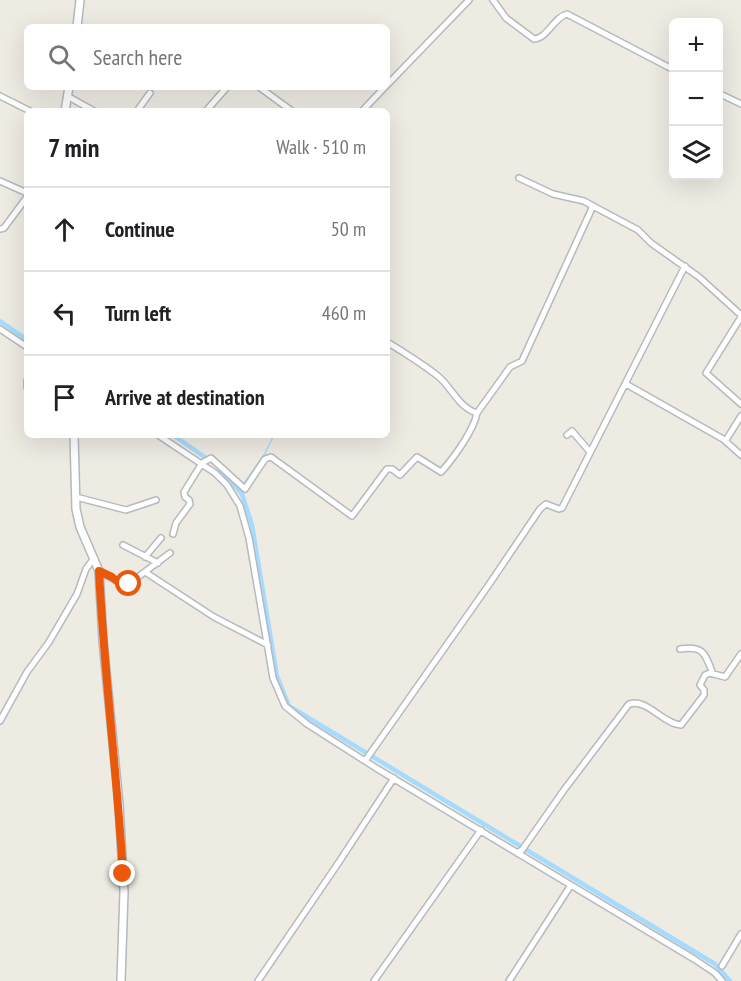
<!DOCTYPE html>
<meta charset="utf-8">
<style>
:root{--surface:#fff;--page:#f6f6f6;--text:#202124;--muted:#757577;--line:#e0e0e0}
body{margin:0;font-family:"PT Sans Narrow",sans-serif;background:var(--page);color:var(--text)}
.controls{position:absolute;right:18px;top:18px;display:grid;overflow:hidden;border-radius:9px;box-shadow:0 6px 24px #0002}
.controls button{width:54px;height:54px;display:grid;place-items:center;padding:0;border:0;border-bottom:2px solid var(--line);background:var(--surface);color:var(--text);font:30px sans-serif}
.stop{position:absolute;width:18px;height:18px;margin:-14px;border:4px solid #ea580c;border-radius:50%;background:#fff}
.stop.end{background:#ea580c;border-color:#fff;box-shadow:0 2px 6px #0008}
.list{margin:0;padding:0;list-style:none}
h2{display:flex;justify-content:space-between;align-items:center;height:78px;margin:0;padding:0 24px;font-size:26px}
h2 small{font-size:20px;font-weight:400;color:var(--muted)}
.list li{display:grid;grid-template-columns:39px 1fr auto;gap:18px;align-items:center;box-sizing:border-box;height:84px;padding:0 24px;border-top:2px solid var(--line)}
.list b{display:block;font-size:22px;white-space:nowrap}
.list em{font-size:20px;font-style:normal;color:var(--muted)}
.icon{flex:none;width:33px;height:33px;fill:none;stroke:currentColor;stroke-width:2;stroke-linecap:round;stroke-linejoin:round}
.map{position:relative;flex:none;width:741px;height:981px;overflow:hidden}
.search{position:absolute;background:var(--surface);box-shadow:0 6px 24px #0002;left:24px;top:24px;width:366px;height:66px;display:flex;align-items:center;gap:15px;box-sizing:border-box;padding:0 21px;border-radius:9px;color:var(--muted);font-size:22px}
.panel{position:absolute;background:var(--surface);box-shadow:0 6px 24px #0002;left:24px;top:108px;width:366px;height:330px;border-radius:9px}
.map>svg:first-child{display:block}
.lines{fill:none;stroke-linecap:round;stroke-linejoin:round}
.stream{stroke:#a4dbfe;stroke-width:1.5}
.canal{stroke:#a4dbfe;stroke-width:4.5}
.minor-casing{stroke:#b6b9bd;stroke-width:8}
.secondary-casing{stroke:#b5b9bd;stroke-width:10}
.minor{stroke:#fff;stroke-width:5}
.secondary{stroke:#fff;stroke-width:7}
.route{stroke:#ea580c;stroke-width:8}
</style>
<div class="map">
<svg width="741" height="981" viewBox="0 0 741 981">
<rect width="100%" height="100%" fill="#eeebe3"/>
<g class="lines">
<path class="stream" d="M366,111l25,-26
M243,485l21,-30 10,-20"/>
<path class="canal" d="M0,321l27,19
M173,435l36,25
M220,469l22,25 10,31 25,151 12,30 426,258 15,17"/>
<g class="minor-casing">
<path id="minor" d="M493,0l13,18 28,21c14,-1 19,-21 33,-25l107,56
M387,85l82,-85
M259,87l33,24
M718,93l23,11
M0,96l30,15
M67,96l27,15
M137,111l13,-18
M206,111l21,-24
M362,111l23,-24
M519,178l34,16 31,7 9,5
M0,181l27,12
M0,229l4,-1 23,-31
M741,317l-35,56 35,31
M0,329l27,18
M387,342c18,11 36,22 52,35 13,11 20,31 38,36l33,-46 12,-6 71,-155 45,24 13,13 48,34 42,38
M27,381v6
M626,384l97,55 3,1 15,-24
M158,435l57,38 12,12 13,21 9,32 24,140 12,28 22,18 69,44 318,191 21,14 7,8
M567,435l5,-4 18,21
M723,439l18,16
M76,497l50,13 30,-10
M173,534l3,-11 14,-19 -1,-4 -4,-3 -1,-5 18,-29 9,-5 34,31 20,-30 6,-2 81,59 35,-47h5l8,6 17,-18 24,15c12,-13 33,-42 36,-59
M123,545l35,18
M145,557l16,-19
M99,571l27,15 44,-33
M145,572l69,45 54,28
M680,649c24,-4 25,5 33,25
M0,721l27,-49 22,-30 28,-48 9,-25 8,-11
M365,761l123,-175 52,-77 6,-5 13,5 3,-1 123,-242
M517,853l5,-3 42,-60 65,-86c18,-6 34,20 52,21l23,-30v-5l-4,-5 5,-10 5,-2 15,4 16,-23
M722,966l19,-32
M258,981l81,-119 55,-84
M374,981l107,-151
M509,981l62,-96"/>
</g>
<g class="secondary-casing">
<path id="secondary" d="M77,27l3,-27
M65,111l4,-24
M74,435l2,74 4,18 19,44 4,70 16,163 5,88 -3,89"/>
</g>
<use href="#minor" class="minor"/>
<use href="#secondary" class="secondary"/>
</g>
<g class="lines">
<path class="route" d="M123,874c-6,-101 -19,-202 -24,-303l13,6 11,9 6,-2"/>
</g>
</svg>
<div class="controls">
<button>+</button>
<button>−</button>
<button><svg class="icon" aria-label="layers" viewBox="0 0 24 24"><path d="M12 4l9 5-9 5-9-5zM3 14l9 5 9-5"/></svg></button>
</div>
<div class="stop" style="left:129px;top:584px"></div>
<div class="stop end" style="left:123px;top:874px"></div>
<div class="search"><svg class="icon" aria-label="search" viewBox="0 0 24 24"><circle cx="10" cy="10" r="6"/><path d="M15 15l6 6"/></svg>Search here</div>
<section class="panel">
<h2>7 min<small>Walk · 510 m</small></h2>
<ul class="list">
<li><svg class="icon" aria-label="ahead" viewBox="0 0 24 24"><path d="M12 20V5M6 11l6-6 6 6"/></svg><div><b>Continue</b></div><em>50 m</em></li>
<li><svg class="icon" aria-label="left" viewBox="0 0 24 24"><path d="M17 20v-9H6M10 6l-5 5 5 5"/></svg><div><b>Turn left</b></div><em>460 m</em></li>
<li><svg class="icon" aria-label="arrive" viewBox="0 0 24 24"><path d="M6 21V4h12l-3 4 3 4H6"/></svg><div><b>Arrive at destination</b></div></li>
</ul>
</section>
</div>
